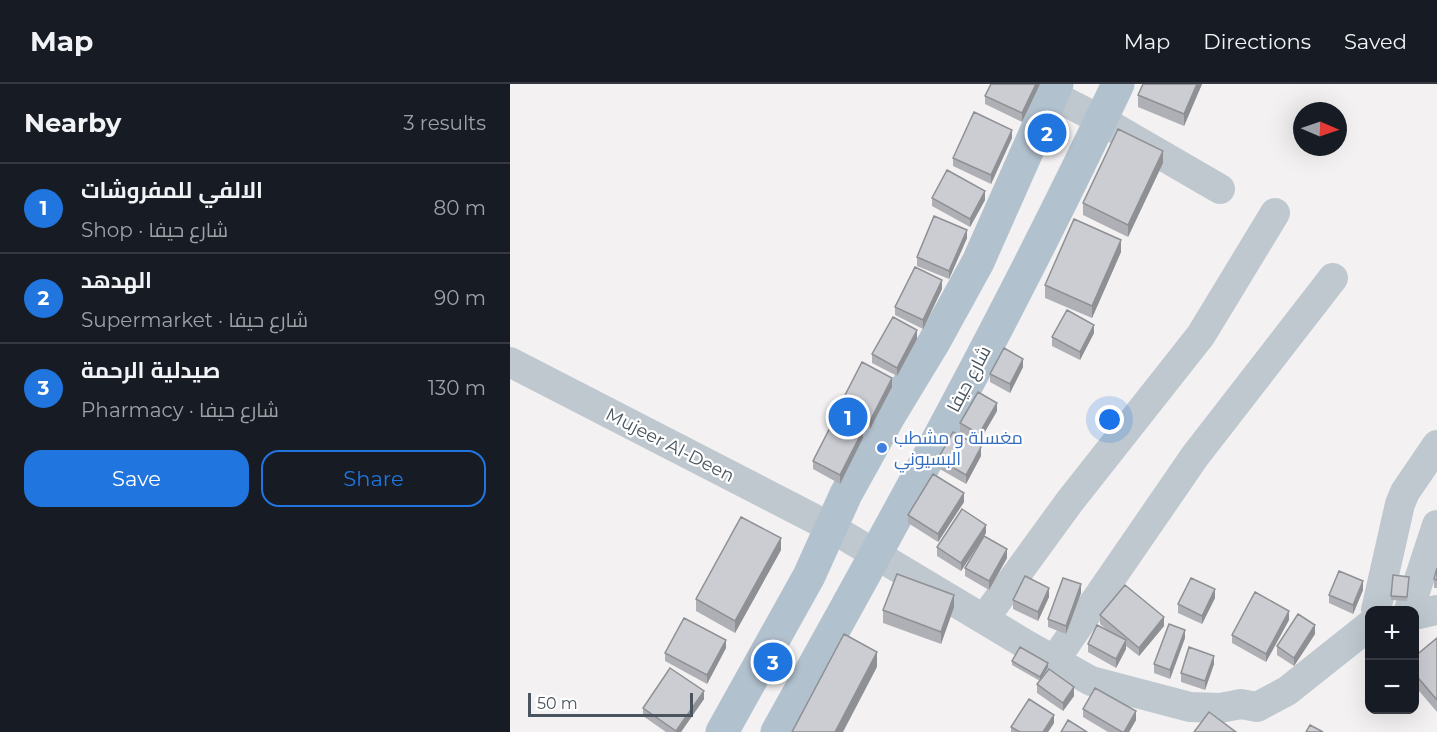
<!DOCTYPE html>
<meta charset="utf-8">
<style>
:root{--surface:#171b24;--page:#242831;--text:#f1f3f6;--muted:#9ea1a6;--line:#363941;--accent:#2075de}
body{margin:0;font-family:Montserrat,Cairo,sans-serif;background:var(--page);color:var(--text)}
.controls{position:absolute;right:18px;bottom:18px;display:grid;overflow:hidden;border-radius:12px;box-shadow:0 6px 24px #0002}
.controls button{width:54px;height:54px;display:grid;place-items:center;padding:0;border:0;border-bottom:2px solid var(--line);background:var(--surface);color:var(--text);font:30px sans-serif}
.compass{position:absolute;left:783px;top:18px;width:54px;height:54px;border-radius:50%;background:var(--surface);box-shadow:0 6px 24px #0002;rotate:92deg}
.scale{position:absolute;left:18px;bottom:15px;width:165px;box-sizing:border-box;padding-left:6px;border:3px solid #49545e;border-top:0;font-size:16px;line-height:21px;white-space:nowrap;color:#49545e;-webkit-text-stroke:4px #fff;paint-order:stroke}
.you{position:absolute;left:600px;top:336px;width:21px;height:21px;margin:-15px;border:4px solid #fff;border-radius:50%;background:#1a73e8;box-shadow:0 0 0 9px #1a73e833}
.badge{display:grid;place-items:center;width:39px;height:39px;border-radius:50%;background:var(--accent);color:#fff;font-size:20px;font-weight:700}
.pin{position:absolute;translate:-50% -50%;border:3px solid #fff;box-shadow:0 2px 6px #0006}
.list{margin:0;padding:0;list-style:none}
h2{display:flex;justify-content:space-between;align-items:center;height:78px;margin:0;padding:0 24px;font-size:26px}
h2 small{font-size:20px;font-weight:400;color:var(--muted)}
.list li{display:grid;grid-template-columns:39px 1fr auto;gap:18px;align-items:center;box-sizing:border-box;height:90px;padding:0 24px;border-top:2px solid var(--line)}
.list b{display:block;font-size:22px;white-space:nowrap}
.list p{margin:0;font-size:20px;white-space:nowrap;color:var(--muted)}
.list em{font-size:20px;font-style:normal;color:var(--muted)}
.actions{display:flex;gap:12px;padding:18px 24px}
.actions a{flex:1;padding:14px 0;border:2px solid var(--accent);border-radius:18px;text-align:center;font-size:21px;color:var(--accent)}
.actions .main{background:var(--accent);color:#fff}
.map{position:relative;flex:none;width:927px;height:648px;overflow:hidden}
header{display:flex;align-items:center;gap:36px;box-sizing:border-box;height:84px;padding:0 30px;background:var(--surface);border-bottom:2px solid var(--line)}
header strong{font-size:28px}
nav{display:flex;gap:33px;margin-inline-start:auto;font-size:21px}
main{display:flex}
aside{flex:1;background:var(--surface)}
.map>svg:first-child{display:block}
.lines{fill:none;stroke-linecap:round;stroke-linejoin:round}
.minor{stroke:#bfc8cf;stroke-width:30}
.major{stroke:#b2c1ce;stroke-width:33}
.wall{fill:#afb0b5}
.shaded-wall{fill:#8e9094}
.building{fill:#cbcdd3;stroke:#8e9094;stroke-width:1.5}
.shop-dot{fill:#3f7fe0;stroke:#fff;stroke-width:2}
.labels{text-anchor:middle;stroke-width:4.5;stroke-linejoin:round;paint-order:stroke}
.street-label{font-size:18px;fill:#49545e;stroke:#fff}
.shop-label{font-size:18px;fill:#366cbe;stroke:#fff;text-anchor:start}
</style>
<header>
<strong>Map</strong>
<nav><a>Map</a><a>Directions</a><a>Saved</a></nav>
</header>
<main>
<aside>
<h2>Nearby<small>3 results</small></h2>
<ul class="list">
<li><span class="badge">1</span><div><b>الالفي للمفروشات</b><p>Shop · شارع حيفا</p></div><em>80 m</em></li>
<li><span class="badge">2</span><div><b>الهدهد</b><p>Supermarket · شارع حيفا</p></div><em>90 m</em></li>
<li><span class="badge">3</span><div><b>صيدلية الرحمة</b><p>Pharmacy · شارع حيفا</p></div><em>130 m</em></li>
</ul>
<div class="actions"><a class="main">Save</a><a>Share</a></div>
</aside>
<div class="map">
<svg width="927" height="648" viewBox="0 0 927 648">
<rect width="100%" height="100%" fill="#f3f1f1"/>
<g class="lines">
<path class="minor" d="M542,11l49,25 119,69
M0,278l320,165 195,117 66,37 99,26 30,1 21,-4 16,3 30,-16 83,-66
M866,526l24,-106 5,-12 32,-47
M899,526l28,-85
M904,531l23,-5
M474,535l86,-118 131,-166 74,-122
M544,577l141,-205 138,-178"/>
<path class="major" d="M212,648l87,-156 37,-82 42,-76 46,-76 44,-80 79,-178
M267,648c119,-213 237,-427 341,-648"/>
</g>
<path class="wall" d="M481,0h49l-18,38 -37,-18v-8z
M692,0l-18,42 -46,-19v-12z
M502,54l-21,46 -38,-18v-8z
M653,79l-35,74 -45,-22v-12z
M422,114l53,2 -15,27 -38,-21z
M457,154l-18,41 -32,-13v-9z
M611,168l-29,66 -47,-20v-13z
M432,205l-19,40 -28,-14v-8z
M584,249l-14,27 -28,-14v-9z
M407,255l-20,37 -25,-13v-9z
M513,283l-13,26 -20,-11v-8z
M382,303l-22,42 -30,-16v-8z
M487,327l-18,31 -19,-10v-9z
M353,354l-23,46 -27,-15v-8z
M471,372l-15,28 -28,-16v-9z
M454,418l-26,40 -30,-19v-8z
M476,449l-2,3 23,22 -18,32 -24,-14v-8l17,-29 -21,32 -24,-15v-9z
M271,466l-46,83 -39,-22v-12z
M927,484v20h-3v-9z
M883,491l16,2 -2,24 -16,-1z
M853,506l-10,24 -24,-11v-8z
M571,509l-15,41 -18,-7v-8z
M539,513l-11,24 -25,-12v-9z
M705,514l-13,26 -24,-11v-9z
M444,523l-13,37 -58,-21v-13z
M590,531l64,11 -25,30 -13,-10v3l-10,19 -28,-16v-8l20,-13 -8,-7z
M779,536l-23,42 -34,-19v-8z
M805,550l-21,32 -17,-11v-9z
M675,554l-15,41 -16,-6v-9z
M927,554v74l-23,-27v-28z
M216,564l-19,36 -42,-23v-8z
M502,577l36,6 -7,12 33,17 -11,15 -26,-18v-9l3,-3 -28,-16z
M704,580l-9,26 -24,-8v-9z
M194,615l-23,33h-15l-23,-16v-8z
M573,625l53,11 -7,12h-21l-25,-15z
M544,639l-6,9h-37v-5z"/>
<path class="shaded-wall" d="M526,0h4l-18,38v-9z
M687,0h5l-18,42v-12z
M502,46v8l-21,46v-9z
M653,67v12l-35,74v-12z
M475,107v9l-15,27v-8z
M457,146v8l-18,41v-8z
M611,156v12l-29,66v-12z
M432,196v9l-19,40v-9z
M584,241v8l-14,27v-8z
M407,246v9l-20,37v-8z
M513,275v8l-13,26v-9z
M382,294v9l-22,42v-8z
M487,319v8l-18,31v-8z
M353,346v8l-23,46v-9z
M471,363v9l-15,28v-9z
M454,409v9l-26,40v-8z
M476,441v8l-25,38v-8z
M271,454v12l-46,83v-12z
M497,465v9l-18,32v-9z
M853,497v9l-10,24v-9z
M571,500v9l-15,41v-8z
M539,504v9l-11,24v-9z
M705,505v9l-13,26v-8z
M444,511v12l-13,37v-12z
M779,527v9l-23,42v-8z
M654,533v9l-25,30v-8z
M805,541v9l-21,32v-8z
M675,546v8l-15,41v-9z
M216,556v8l-19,36v-9z
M616,556v9l-10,19v-9z
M367,568v15l-34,65h-8z
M704,572v8l-9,26v-9z
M538,579v4l-8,14v-4z
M564,603v9l-11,15v-8z
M194,607v8l-23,33h-5z
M626,627v9l-7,12h-5z
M544,631v8l-6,9h-5z"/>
<path class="building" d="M481,0h45l-14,29 -37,-17z
M633,0h54l-13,30 -46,-19z
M464,28l38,18 -21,45 -38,-17z
M608,45l45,22 -35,74 -45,-22z
M437,86l38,21 -15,28 -38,-21z
M424,132l33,14 -18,41 -32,-14z
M564,135l47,21 -29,66 -47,-21z
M405,183l27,13 -19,40 -28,-13z
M557,226l27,15 -14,27 -28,-15z
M383,233l24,13 -20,38 -25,-14z
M494,264l19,11 -13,25 -20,-10z
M352,278l30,16 -22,43 -30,-16z
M468,308l19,11 -18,31 -19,-11z
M326,332l27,14 -23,45 -27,-14z
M443,348l28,15 -15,28 -28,-16z
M423,390l31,19 -26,41 -30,-19z
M452,425l24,16 -25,38 -24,-16z
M231,433l40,21 -46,83 -39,-22z
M474,452l23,13 -18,32 -24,-13z
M927,484v12l-3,-1z
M829,487l24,10 -10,24 -24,-10z
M387,490l57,21 -13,37 -58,-22z
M883,491l16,2 -2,20 -16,-1z
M515,492l24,12 -11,24 -25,-12z
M553,494l18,6 -15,42 -18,-7z
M681,494l24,11 -13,27 -24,-12z
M615,501l39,32 -25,31 -39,-33z
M745,508l34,19 -23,43 -34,-19z
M788,530l17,11 -21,33 -17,-12z
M174,534l42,22 -19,35 -42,-22z
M659,540l16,6 -15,40 -16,-6z
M587,541l29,15 -10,19 -28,-15z
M334,550l33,18 -42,80h-43z
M927,554v62l-23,-27v-16z
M510,563l28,16 -8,14 -28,-16z
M679,563l25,9 -9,25 -24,-8z
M160,584l34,23 -28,40 -33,-23z
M539,585l25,18 -11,16 -26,-19z
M585,604l41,23 -12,21h-2l-39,-23z
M519,615l25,16 -11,17h-23l-9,-5z
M699,628l27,20h-42z
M558,636l19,12h-26z
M800,641l13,7h-17z"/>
<circle class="shop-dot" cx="372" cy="364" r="6"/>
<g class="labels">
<g class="street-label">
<text transform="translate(459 295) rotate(-62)" y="6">شارع حيفا</text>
<text transform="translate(160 361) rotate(27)" y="6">Mujeer Al-Deen</text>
</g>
<g class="shop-label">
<text x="384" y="360">مغسلة و مشطب<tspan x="384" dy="21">البسيوني</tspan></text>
</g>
</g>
</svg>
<div class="controls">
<button>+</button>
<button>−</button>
</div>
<svg class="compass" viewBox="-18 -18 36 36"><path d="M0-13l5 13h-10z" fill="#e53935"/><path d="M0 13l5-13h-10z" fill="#9ea1a6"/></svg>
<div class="scale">50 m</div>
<div class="you"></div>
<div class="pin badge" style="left:338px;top:333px">1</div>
<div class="pin badge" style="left:537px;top:49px">2</div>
<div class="pin badge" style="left:263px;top:578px">3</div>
</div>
</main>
